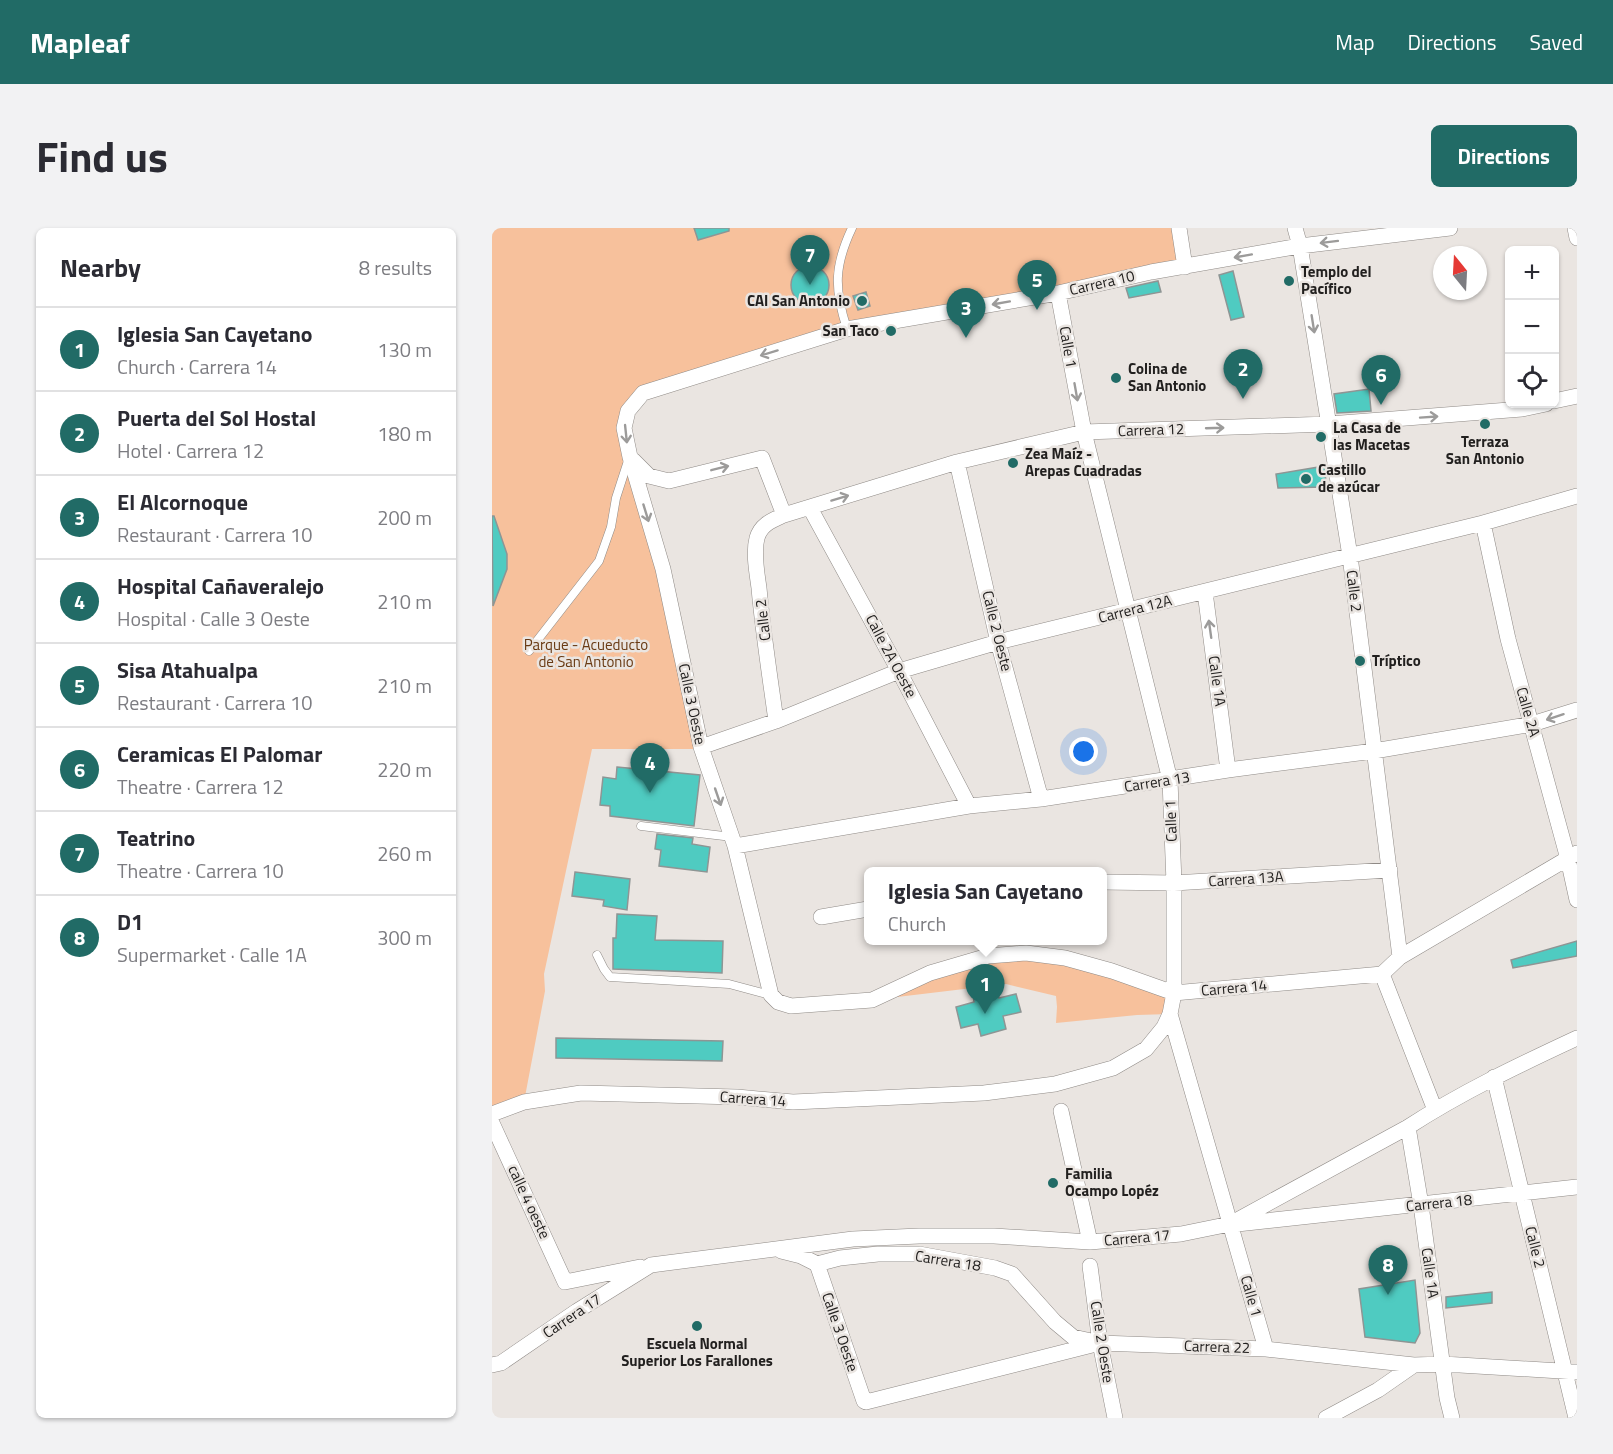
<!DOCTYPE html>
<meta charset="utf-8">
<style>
:root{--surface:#fff;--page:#f2f2f3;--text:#2b2b33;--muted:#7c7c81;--line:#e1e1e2;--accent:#216b66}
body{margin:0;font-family:"Titillium Web",sans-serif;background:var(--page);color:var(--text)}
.controls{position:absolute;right:18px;top:18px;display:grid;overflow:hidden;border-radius:9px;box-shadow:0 2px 4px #0004}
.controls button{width:54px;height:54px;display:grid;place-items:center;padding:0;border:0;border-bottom:2px solid var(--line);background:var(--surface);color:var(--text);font:30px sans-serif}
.compass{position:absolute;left:941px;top:18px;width:54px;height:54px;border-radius:50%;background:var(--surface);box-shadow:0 2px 4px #0004;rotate:342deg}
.you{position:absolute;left:592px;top:524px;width:21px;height:21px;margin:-15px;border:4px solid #fff;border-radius:50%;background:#1a73e8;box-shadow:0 0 0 9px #1a73e833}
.badge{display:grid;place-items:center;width:39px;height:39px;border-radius:50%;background:var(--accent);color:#fff;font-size:20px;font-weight:700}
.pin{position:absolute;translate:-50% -50px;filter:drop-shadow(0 2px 3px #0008)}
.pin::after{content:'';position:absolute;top:32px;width:21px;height:18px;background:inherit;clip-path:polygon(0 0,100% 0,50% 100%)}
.popup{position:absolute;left:372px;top:639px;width:243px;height:78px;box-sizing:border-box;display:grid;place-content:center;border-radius:9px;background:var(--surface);filter:drop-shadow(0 2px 4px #0005);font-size:20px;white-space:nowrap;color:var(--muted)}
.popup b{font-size:22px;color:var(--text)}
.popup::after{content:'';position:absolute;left:50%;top:100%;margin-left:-12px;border:12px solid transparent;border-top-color:var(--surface)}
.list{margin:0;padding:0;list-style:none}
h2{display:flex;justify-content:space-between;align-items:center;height:78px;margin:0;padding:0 24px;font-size:26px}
h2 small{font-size:20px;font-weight:400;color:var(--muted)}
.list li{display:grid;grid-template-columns:39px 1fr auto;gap:18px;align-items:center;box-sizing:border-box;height:84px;padding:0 24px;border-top:2px solid var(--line)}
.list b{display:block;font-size:22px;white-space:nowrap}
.list p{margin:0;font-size:20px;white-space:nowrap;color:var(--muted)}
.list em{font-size:20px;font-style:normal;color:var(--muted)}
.icon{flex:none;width:33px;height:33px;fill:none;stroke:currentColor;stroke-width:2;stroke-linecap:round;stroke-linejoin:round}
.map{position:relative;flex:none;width:1085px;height:1190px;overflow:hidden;border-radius:9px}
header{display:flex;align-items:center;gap:36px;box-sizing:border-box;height:84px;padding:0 30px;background:var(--accent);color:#fff}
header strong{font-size:28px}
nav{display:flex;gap:33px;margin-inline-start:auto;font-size:21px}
.intro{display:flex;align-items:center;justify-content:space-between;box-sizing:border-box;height:144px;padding:0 36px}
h1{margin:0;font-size:42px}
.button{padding:15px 27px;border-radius:9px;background:var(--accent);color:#fff;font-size:21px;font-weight:700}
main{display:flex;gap:36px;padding:0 36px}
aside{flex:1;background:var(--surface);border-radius:9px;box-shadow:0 2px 4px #0004}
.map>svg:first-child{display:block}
.green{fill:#f7c19c}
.building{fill:#4fcbc1;stroke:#8e9594;stroke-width:1.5}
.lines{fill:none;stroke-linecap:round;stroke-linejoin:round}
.service-casing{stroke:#8f8a86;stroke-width:9}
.minor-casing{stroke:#8f8a86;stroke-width:16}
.service{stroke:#fff;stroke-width:8}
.minor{stroke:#fff;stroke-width:15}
.oneway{stroke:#9c9b9a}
.poi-dot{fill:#216b66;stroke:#eae5e1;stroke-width:2}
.labels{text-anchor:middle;stroke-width:5;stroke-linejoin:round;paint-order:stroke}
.poi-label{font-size:15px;font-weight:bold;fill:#22201f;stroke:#eae5e1;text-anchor:start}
.street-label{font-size:15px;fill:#22201f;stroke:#eae5e1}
.park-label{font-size:15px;fill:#693a13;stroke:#eae5e1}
</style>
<header>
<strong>Mapleaf</strong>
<nav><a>Map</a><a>Directions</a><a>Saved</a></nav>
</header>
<div class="intro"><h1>Find us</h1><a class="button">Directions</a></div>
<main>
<aside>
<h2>Nearby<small>8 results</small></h2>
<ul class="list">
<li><span class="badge">1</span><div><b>Iglesia San Cayetano</b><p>Church · Carrera 14</p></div><em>130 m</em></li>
<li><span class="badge">2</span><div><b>Puerta del Sol Hostal</b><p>Hotel · Carrera 12</p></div><em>180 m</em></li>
<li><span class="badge">3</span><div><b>El Alcornoque</b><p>Restaurant · Carrera 10</p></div><em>200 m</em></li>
<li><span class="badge">4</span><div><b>Hospital Cañaveralejo</b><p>Hospital · Calle 3 Oeste</p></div><em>210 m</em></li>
<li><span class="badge">5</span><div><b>Sisa Atahualpa</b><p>Restaurant · Carrera 10</p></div><em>210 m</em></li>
<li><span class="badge">6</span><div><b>Ceramicas El Palomar</b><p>Theatre · Carrera 12</p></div><em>220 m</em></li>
<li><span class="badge">7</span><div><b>Teatrino</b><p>Theatre · Carrera 10</p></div><em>260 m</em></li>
<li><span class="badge">8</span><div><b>D1</b><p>Supermarket · Calle 1A</p></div><em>300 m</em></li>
</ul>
</aside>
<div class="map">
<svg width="1085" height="1190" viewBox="0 0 1085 1190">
<rect width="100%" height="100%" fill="#eae5e1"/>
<path class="green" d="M0,0h687l6,39 -338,62 -204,64 -19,35 39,141 32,180h-103l-48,225 1,17 -21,111 -32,12z
M534,725l148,40 -4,21 -33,1 -81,8 1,-16 -1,-11 -50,-12 -134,16 13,-7z"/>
<path class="building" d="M202,0h35v3l-31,9z
M299 57a19 19 0 1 1 38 0a19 19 0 1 1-38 0Z
M741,43l11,46 -13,3 -12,-45z
M666,53l3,11 -32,6 -3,-10z
M374,64l4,14 -12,4 -5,-14z
M877,161l2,22 -34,2 -3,-19z
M833,238l1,21 -48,1 -2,-14z
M0,288h2l13,38v15l-14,37z
M125,539l83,8 -6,51 -84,-10v-10l-10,-1 3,-28 13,2z
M165,606l36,4 -1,6 18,3 -3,25 -48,-6 2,-16 -6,-1z
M83,644l55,7 -3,31 -24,-4 1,-6 -32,-4z
M125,686l40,2 -2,24 68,1 -1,32 -109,-4v-31h3z
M1085,713v15l-64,12 -2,-8z
M505,761l2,9 17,-4 5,18 -18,4 3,13 -25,7 -3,-12 -17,4 -5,-21 18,-5 -1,-7z
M64,810l167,3 -1,20 -166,-3z
M923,1052l5,53 -5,10 -50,-6 -6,-48z
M1000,1064v11l-46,5v-11z"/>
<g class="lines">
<g class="service-casing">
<path id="service" d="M355,101c-13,-40 -13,-63 5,-101
M37,423l70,-90 12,-34 5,-29 12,-37
M149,598l91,11
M105,727l7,14 6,8 119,7 41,11"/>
</g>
<g class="minor-casing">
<path id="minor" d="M687,0l6,39
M803,0l5,18 50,310 50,401
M958,0l-150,18 -149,26 -93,21 -211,36 -204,64 -15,18 -4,17 6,29 33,112 38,178 34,99 36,149 7,7 13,4 81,-6 58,-27 58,-17 38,-3 39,5 47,13 62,22 208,-19 18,-17 177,-104
M1083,0l2,10
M566,65l26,139 86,348 4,103v110l-4,21 96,335
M1062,173l23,-5
M141,232l16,16 20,5 93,-23 22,57
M465,234l41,180 43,157
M318,280l89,163 70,135
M991,295l25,116 60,220 9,41
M713,364l23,178
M284,493c-6,-44 -13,-88 -17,-133 -2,-15 -6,-35 -2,-50 4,-14 16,-18 27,-23l173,-53 127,-30 245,-8 193,-15 24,-5
M209,519l75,-26 123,-50 99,-29 485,-119 94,-27
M243,618l234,-40 72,-7 187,-29 146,-19 158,-27 45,-14
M610,654l72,1 216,-13
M329,689l47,-8
M890,746l53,136
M1002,849l82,341
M569,883l29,131
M0,886l32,-12 57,-9 156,4 56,5 191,-9 71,-9 58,-16 33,-19 18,-22 6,-13
M0,895l73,159 75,-15
M916,899l13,78 26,193 5,20
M745,996l340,-37
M289,1023l20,5 16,8 23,-6 38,-4h41l76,14 17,6 43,48 18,15 23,5
M325,1036l47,137 2,1 234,-59 166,6 148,16 29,-1 134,8
M598,1038l10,77 15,75
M0,1137l9,-2 76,-52 74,-46 202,-26 66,-3h75l96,6 91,-8 49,-10 178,-97c54,-35 111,-62 169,-89
M834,1190l52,-28 36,-25"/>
</g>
<use href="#service" class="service"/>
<use href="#minor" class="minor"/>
</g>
<defs><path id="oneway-shaft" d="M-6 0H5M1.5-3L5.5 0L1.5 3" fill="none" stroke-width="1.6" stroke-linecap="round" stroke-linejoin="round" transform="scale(1.5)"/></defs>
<g class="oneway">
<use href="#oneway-shaft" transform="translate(837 14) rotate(173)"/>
<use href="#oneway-shaft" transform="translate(751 28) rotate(170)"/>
<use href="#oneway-shaft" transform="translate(509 75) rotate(170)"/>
<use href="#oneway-shaft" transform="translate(821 96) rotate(81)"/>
<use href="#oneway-shaft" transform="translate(277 125) rotate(163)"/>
<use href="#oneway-shaft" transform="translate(584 164) rotate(80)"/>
<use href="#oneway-shaft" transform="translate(937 189) rotate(-4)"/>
<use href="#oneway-shaft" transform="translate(723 200) rotate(-2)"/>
<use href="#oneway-shaft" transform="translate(134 206) rotate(84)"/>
<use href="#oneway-shaft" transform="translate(228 240) rotate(-14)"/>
<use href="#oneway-shaft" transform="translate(348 270) rotate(-17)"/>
<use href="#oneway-shaft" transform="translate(154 285) rotate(73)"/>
<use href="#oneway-shaft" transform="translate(718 401) rotate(-98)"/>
<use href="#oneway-shaft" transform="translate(1063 489) rotate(162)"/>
<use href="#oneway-shaft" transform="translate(226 569) rotate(71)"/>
</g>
<g class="poi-dot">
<circle cx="797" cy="53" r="6"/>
<circle cx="370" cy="73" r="6"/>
<circle cx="399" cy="103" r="6"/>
<circle cx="624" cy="150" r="6"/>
<circle cx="993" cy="196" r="6"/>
<circle cx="829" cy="209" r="6"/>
<circle cx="521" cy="235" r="6"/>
<circle cx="814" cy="251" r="6"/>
<circle cx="868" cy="433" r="6"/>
<circle cx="561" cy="955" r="6"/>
<circle cx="205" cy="1098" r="6"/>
</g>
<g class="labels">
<g class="poi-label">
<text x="809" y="49">Templo del<tspan x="809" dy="17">Pacífico</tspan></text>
<text x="358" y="78" text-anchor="end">CAI San Antonio</text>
<text x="387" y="108" text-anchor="end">San Taco</text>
<text x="636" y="146">Colina de<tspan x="636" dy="17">San Antonio</tspan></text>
<text x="841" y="205">La Casa de<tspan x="841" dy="17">las Macetas</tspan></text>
<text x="993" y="219" text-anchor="middle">Terraza<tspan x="993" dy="17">San Antonio</tspan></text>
<text x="533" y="231">Zea Maíz -<tspan x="533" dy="17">Arepas Cuadradas</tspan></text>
<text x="826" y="247">Castillo<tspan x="826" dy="17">de azúcar</tspan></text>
<text x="880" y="438">Tríptico</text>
<text x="573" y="951">Familia<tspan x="573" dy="17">Ocampo Lopéz</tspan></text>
<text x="205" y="1121" text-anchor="middle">Escuela Normal<tspan x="205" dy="17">Superior Los Farallones</tspan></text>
</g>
<g class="street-label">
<text transform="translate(610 55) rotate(-13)" y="5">Carrera 10</text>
<text transform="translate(576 119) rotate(80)" y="5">Calle 1</text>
<text transform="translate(659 202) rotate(-2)" y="5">Carrera 12</text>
<text transform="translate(862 363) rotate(83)" y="5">Calle 2</text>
<text transform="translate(643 381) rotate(-14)" y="5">Carrera 12A</text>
<text transform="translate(271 392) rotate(-97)" y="5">Calle 2</text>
<text transform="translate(505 403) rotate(76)" y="5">Calle 2 Oeste</text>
<text transform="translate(399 428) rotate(62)" y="5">Calle 2A Oeste</text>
<text transform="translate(725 453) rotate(82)" y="5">Calle 1A</text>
<text transform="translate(200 476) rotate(78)" y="5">Calle 3 Oeste</text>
<text transform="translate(1036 484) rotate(74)" y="5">Calle 2A</text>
<text transform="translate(665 554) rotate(-9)" y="5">Carrera 13</text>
<text transform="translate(679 593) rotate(-92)" y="5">Calle 1</text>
<text transform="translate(754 651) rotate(-4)" y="5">Carrera 13A</text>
<text transform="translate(742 760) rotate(-5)" y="5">Carrera 14</text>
<text transform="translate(261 871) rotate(4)" y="5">Carrera 14</text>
<text transform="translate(37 974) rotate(65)" y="5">calle 4 oeste</text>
<text transform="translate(947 975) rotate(-6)" y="5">Carrera 18</text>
<text transform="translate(645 1010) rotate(-5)" y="5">Carrera 17</text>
<text transform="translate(1043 1019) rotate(76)" y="5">Calle 2</text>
<text transform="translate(456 1033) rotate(9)" y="5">Carrera 18</text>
<text transform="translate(938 1045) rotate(82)" y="5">Calle 1A</text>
<text transform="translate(759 1068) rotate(74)" y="5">Calle 1</text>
<text transform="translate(80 1088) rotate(-34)" y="5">Carrera 17</text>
<text transform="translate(348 1104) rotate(71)" y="5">Calle 3 Oeste</text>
<text transform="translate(610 1114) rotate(81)" y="5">Calle 2 Oeste</text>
<text transform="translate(725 1119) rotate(2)" y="5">Carrera 22</text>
</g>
<g class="park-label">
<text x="94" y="422">Parque - Acueducto<tspan x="94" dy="17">de San Antonio</tspan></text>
</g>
</g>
</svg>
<div class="controls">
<button>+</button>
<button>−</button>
<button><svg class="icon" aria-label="locate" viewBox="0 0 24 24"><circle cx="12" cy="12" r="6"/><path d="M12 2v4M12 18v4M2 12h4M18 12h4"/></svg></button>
</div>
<svg class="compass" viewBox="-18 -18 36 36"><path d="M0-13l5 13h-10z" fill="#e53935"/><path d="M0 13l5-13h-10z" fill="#7c7c81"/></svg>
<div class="you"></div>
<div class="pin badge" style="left:493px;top:786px">1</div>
<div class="popup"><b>Iglesia San Cayetano</b>Church</div>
<div class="pin badge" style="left:751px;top:171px">2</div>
<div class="pin badge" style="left:474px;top:110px">3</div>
<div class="pin badge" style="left:158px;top:565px">4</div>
<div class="pin badge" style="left:545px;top:82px">5</div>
<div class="pin badge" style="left:889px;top:177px">6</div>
<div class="pin badge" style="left:318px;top:57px">7</div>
<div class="pin badge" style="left:896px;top:1067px">8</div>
</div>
</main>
